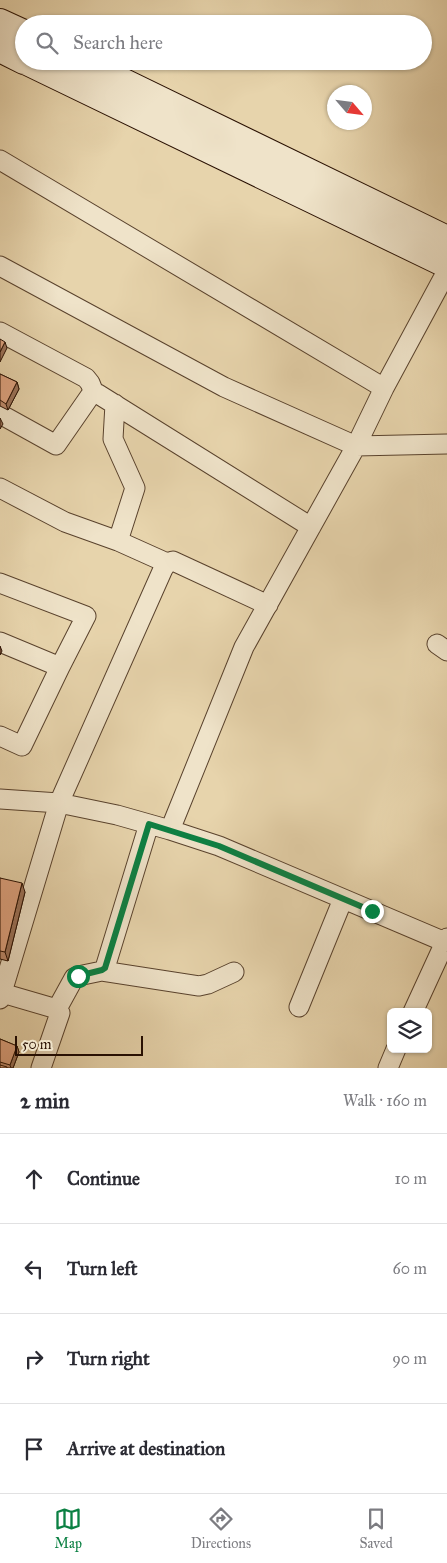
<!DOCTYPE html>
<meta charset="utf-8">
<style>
:root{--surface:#fff;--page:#f7f7f7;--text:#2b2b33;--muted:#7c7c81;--line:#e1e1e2;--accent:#0b8043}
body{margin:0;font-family:"IM FELL Great Primer",serif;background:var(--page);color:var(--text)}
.controls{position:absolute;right:15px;bottom:15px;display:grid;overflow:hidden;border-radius:8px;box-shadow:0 1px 4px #0004}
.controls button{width:45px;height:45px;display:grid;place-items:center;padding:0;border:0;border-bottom:1px solid var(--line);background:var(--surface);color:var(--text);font:25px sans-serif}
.compass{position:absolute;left:327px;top:85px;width:45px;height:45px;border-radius:50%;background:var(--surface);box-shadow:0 1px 4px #0004;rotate:118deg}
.scale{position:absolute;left:15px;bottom:12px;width:128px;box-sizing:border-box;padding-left:5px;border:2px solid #2a1103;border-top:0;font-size:14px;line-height:18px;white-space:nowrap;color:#2a1103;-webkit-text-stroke:4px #efe3c9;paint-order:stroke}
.stop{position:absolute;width:15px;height:15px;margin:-11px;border:4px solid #0b8043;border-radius:50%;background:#fff}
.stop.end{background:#0b8043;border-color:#fff;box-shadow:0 1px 5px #0008}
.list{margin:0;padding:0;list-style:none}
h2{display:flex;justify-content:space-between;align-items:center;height:65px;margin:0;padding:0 20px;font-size:21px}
h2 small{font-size:16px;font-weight:400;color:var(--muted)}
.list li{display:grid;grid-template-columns:32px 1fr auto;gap:15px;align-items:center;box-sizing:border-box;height:90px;padding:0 20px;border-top:1px solid var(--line)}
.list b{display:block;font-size:19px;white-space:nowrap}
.list em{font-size:16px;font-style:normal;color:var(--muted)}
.icon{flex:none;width:28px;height:28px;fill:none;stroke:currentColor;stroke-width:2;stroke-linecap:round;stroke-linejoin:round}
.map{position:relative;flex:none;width:447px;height:1068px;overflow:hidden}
.search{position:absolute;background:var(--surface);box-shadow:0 1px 4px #0004;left:15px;right:15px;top:15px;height:55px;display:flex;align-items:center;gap:12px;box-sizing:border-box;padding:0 18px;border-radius:28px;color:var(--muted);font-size:19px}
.sheet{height:425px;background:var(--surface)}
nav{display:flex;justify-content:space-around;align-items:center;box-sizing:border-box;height:70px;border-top:1px solid var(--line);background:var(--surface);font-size:14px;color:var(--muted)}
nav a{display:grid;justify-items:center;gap:2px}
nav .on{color:var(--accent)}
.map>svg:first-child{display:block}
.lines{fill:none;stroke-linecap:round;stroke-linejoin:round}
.street-casing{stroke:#59422d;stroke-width:21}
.secondary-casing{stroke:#2a1103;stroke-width:28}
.street{stroke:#efe3c9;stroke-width:19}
.secondary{stroke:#efe3c9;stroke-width:26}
.wall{fill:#c08d6f;stroke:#2a1103}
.shaded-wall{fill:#9c735a;stroke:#2a1103}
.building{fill:#dfa481;stroke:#2a1103}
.route{stroke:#0b8043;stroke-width:6}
</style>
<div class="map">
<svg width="447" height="1068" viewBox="0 0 447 1068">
<rect width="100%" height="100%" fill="#e7d4ac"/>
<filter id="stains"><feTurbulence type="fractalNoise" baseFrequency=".004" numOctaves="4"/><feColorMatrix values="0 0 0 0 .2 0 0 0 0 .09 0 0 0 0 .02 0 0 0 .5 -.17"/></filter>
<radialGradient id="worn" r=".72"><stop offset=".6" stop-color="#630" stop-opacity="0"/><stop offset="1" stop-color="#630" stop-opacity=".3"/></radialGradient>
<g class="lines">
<g class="street-casing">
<path id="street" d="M0,160l384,228 -28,58 -132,-59 -224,-121
M0,332l86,46 4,5 4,10
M384,388l63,-117
M115,404l-2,35 22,49 -17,53
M0,414l56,31 34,-49 4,-3 4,1 213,133
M0,488l65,34 53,19 49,22
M0,583l86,33 -26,51 -60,-25
M437,644l10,7
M0,736l22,10 38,-79
M0,799l59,4 58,12 53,15 49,16 226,96
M170,830l74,-183 112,-201 91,-2
M102,971l97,15 9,-2 26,-12
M2,993l55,16 3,4 -19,55
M0,999l59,-196 104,-234 4,-6 6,-2 95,44
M299,1007l44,-108
M57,1009l17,-31 4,-2 24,-5 3,-3 44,-144
M413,1012l34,-74
M388,1068l8,-19"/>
</g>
<g class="secondary-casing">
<path id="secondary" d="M0,22l24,11
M0,49l24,12
M25,61l422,204
M81,61l366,178"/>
</g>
<use href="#street" class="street"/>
<use href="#secondary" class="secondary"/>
</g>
<path class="wall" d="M0,374l17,8 2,7 -11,21 -8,-4z
M0,878l25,14 -17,69 -8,-2z
M0,1039l17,7 2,6 -6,16h-13z"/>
<path class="shaded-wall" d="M5,342l2,6 -7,14v-10z
M17,382l2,7 -11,21 -2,-6z
M0,418l3,6 -3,5z
M0,646l2,5 -2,4z
M22,883l3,9 -17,69 -3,-9z
M17,1046l2,6 -6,16h-2l-1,-3z"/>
<path class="building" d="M0,339l5,3 -5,10z
M0,374l17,8 -11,22 -6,-4z
M0,878l22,5 -17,69 -5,-1z
M0,1039l17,7 -7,19 -10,-3z
M0,1065l7,2v1h-7z"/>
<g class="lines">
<path class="route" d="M78,976l24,-6 3,-2 44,-144 70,22 153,65"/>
</g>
<rect width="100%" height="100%" filter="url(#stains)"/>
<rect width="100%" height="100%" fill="url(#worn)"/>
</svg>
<div class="controls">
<button><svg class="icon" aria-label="layers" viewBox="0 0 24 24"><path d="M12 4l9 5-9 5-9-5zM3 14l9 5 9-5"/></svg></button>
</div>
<svg class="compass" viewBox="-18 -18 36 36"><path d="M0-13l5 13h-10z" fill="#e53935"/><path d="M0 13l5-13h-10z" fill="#7c7c81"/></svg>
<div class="scale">50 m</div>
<div class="stop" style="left:78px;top:976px"></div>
<div class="stop end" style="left:372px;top:911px"></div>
<div class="search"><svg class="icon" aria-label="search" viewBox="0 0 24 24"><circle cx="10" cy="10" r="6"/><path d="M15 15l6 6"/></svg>Search here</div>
</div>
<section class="sheet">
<h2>2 min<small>Walk · 160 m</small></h2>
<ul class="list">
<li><svg class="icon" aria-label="ahead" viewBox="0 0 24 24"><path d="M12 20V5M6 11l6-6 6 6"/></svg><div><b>Continue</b></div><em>10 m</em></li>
<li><svg class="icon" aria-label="left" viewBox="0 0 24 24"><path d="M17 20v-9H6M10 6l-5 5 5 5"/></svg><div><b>Turn left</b></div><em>60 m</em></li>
<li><svg class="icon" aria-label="right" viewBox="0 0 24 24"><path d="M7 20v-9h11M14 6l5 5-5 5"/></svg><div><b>Turn right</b></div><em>90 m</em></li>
<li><svg class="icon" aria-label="arrive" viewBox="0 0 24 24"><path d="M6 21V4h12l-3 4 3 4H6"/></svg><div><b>Arrive at destination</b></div></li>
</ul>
</section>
<nav>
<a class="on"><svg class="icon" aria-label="map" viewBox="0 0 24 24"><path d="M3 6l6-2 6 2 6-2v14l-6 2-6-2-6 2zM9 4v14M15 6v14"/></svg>Map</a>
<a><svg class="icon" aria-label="directions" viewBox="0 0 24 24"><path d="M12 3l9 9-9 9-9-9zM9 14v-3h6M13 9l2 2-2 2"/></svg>Directions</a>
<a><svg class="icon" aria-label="saved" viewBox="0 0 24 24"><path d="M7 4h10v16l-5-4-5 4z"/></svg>Saved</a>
</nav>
